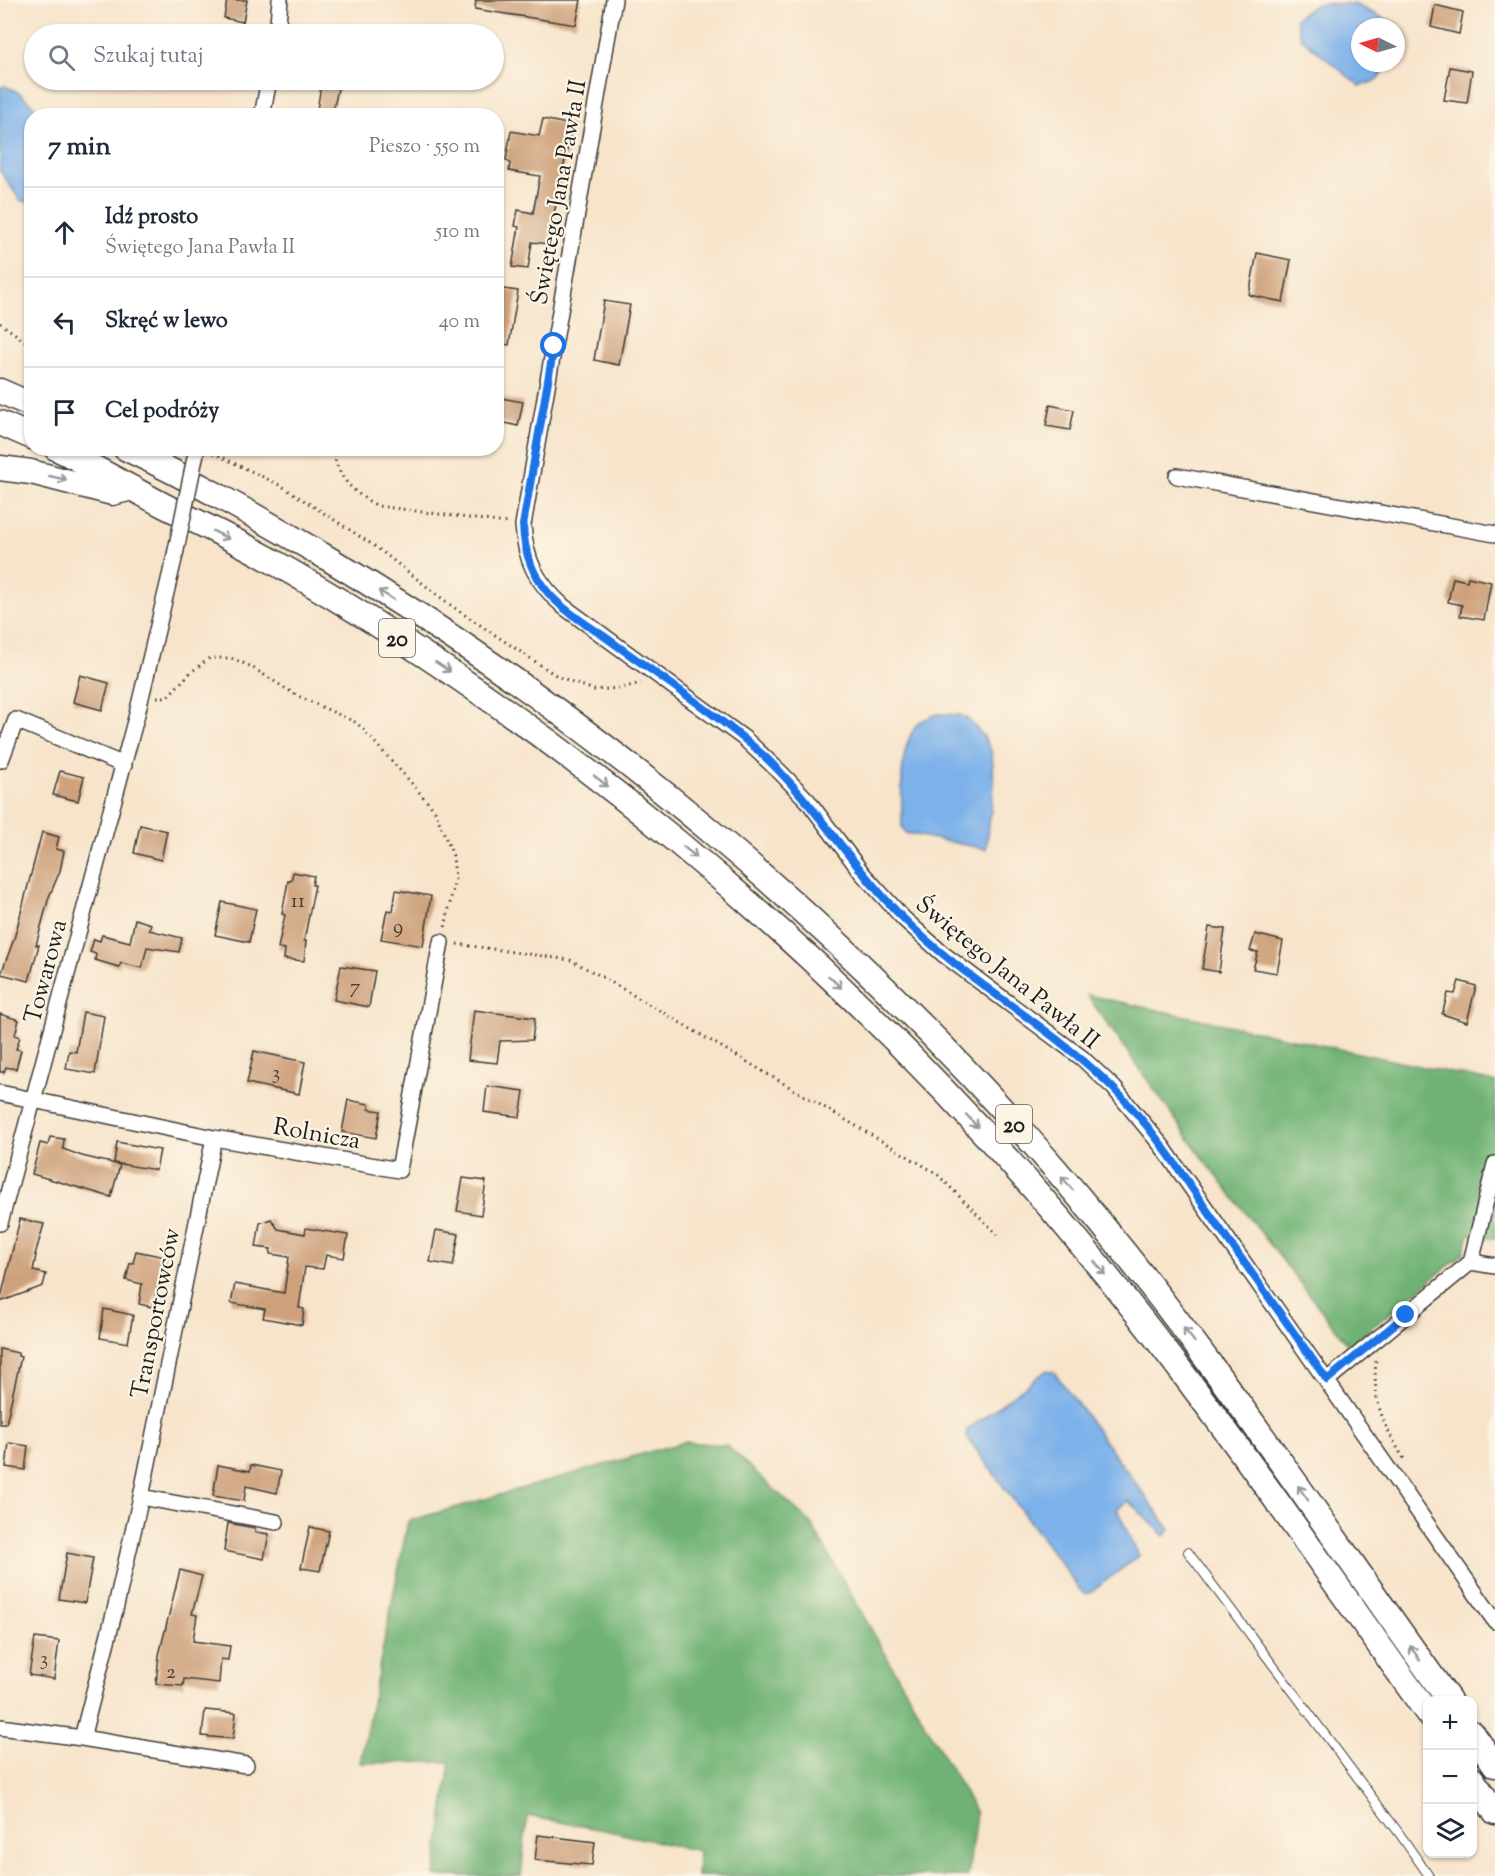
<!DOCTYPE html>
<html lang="pl">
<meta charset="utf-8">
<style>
:root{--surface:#fff;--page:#f6f6f7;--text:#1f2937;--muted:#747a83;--line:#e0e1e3}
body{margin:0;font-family:"Sorts Mill Goudy",serif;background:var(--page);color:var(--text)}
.controls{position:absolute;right:18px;bottom:18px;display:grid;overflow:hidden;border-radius:12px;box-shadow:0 2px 4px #0004}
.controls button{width:54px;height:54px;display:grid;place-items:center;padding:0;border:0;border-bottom:2px solid var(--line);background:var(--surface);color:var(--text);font:30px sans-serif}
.compass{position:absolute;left:1351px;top:18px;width:54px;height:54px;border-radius:50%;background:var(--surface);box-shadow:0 2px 4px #0004;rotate:275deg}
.stop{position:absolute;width:18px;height:18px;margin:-14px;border:4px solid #1a73e8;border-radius:50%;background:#fff}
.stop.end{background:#1a73e8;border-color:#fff;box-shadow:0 2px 6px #0008}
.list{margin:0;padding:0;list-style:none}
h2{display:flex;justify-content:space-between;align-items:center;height:78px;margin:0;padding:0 24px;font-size:26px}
h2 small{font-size:20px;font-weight:400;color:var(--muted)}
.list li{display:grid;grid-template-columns:39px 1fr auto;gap:18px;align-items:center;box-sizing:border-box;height:90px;padding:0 24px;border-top:2px solid var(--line)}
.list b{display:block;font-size:22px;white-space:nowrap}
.list p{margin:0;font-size:20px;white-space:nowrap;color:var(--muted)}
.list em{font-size:20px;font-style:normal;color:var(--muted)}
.icon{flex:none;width:33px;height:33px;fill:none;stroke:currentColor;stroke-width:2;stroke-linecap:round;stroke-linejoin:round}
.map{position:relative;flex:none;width:1495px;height:1876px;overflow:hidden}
.search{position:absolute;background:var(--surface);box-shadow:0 2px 4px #0004;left:24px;top:24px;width:480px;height:66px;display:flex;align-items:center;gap:15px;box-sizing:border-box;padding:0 21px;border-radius:33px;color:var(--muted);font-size:22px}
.panel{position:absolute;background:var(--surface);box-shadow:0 2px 4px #0004;left:24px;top:108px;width:480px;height:348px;border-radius:24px}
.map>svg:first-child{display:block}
.forest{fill:#6fb275;stroke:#466748;stroke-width:1.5}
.water{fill:#7cb1ea;stroke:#4c6683;stroke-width:1.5}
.building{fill:#cea17b}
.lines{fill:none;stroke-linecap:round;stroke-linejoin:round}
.lane-casing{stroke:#3d3a36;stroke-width:10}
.street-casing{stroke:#3d3a36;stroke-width:18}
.primary-casing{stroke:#3d3a36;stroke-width:27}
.path{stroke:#3d3a36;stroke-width:3;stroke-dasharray:1.5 4.5;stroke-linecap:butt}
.lane{stroke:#fff;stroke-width:8}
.street{stroke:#fff;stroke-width:15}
.primary{stroke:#fff;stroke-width:24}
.street-bridge-casing{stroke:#3d3a36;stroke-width:18;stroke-linecap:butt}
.street-bridge{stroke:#fff;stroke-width:15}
.oneway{stroke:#999}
.route{stroke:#1a73e8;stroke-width:8}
.labels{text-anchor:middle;stroke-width:4.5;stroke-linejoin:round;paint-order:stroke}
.number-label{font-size:21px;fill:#483d34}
.shield{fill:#fcf5e5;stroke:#5f5d58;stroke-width:1.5}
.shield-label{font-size:22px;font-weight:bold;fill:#1c1c1c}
.street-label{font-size:24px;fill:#1c1c1c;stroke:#fcf5e5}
</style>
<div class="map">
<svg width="1495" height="1876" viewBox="0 0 1495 1876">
<rect width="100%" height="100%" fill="#fcf5e5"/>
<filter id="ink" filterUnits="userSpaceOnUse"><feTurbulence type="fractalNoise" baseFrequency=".0167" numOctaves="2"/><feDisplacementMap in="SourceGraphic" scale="12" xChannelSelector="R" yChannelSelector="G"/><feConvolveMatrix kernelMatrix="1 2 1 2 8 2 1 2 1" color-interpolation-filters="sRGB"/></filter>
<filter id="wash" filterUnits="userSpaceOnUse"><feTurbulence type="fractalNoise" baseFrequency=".008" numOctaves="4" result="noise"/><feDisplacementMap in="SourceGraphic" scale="24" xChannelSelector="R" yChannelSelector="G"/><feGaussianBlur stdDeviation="1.35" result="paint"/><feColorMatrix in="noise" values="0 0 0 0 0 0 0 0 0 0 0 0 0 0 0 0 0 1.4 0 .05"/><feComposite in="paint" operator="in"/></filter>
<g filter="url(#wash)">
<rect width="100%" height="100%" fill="#f7e4cb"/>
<path class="forest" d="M1087,995l408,87v157l-26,-5 -6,20 -114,92 -147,-189z
M684,1442l42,3 84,77 166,291 -8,63h-271l2,-25 -95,-21 -77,-14 -6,60h-86l15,-114 -90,1 48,-242z"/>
<path class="water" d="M1317,4h37l42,20v5v-2h-36v36h29l-11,17 -18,6 -59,-48 -6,-20z
M4,86c16,4 28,18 38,29l-10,1 -1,87 -11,-3 -20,-29v-83z
M937,714l24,1 8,5 15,17 8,16 2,32 -8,64 -80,-16 -4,-6c0,-28 -5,-85 18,-105 4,-3 12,-6 17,-8z
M1047,1370l7,2 116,158 -5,6 -37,-35 -11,8 22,47 -50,37 -5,1 -3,-3 -115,-155 1,-6z"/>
<g id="blocks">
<path class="building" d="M227,0h20l-4,22 -19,-4z
M476,0h105l-5,25 -101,-16z
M1435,5l28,7 -4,22 -28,-7z
M1450,67l22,4 -5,32 -23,-3z
M322,80h18l-8,36h-16z
M543,119l29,6 -24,119 -16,-2 -4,27 -16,-2 7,-40 -4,-1 3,-16 15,3 7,-37 -31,-5 1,-8 -4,-3 5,-29 28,5z
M1257,253l34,7 -8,42 -34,-7z
M496,288l22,3 -9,54 -13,-2z
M604,301l26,4 -11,60 -25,-5z
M496,397l27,5 -5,24 -22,-5z
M1050,405l24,5 -4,20 -24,-4z
M1468,577l23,5 -7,38 -24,-4 2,-11 -14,-3 5,-24 14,3z
M80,675l29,8 -7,27 -29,-8z
M60,771l24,6 -6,24 -25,-6z
M140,825l27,6 -6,29 -27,-7z
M42,832l17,5 -3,12 8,2 -4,20 -11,26 -13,48h3l-10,36 -28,-7 13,-35z
M293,872l21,4 -2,9h3l-11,56h2l-2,20 -20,-2 1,-10 -7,-1 7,-33 -3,-1 6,-33h3z
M396,890l35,6 -8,50 -42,-7 6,-29 6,1z
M222,902l34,7 -7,33 -34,-7z
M135,919l16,5 -2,6 33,8 -3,14 -32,-5 -5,21 -21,-5 -2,4 -24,-7 1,-6 -6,-2 4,-13 6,2 2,-6 28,7z
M1209,927l16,2 -6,43 -17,-3z
M1255,934l28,7 -6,32 -24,-4 5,-17 -8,-1z
M341,966l34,5 -6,36 -35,-7z
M1459,981l17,5 -9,36 -25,-8 6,-21 7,1z
M474,1010l61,8 -3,22 -32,1 -3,22 -29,-3z
M83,1012l21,4 -9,58 -29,-5 3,-18 7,1z
M0,1014l19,6 -4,15 5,2 -4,12 5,1 -5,19 -10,-2 -2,5h-4z
M254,1051l51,11 -6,32 -52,-11z
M487,1086l37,5 -4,26 -36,-5z
M348,1100l21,4v5l12,2 -5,27 -34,-6z
M50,1137l14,2 -1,10 19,7 38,9 -9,32 -79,-23 8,-31 8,2z
M117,1142l43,8 -4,20 -42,-7z
M463,1178l23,3 -5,34 -24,-4z
M20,1219l24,5 -9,31h1l-3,16 13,3 -3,12 -43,16z
M271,1219l7,10 27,5 1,-6 42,7 -4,23 -18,-3 -3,14 -18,-2 -6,41 5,1 -2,16 -39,-7 2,-9 -34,-6 4,-19 49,9 5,-36 -19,-3 1,-5 -15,-2 4,-24z
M436,1230l23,4 -6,32 -23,-4z
M136,1251l29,6 -13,50 -13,-3 3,-20 -16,-4 4,-17h3z
M104,1309l29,6 -5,28 -28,-5z
M0,1349l18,4v3l3,1 -15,67h-6z
M9,1443l19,3 -3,24 -19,-3z
M218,1465l32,6 1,-6 30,6 -4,22 -31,-7 -2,15 -31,-5z
M228,1523l27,5v4l14,2 -5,25 -40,-8z
M310,1527l19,4 -9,40 -19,-3z
M67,1553l26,5 -8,45 -26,-4z
M180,1570l22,6 -10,38 5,1 -4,26 37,5 -2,14 -7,-1 -2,24 -35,-4 -1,7 -27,-2 3,-29z
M35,1638l24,3 -5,38 -25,-4z
M205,1710l31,3 -3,26 -31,-3z
M538,1835l57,7 -3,23 -57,-5z"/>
</g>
</g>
<g filter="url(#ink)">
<use href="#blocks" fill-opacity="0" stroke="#3d3a36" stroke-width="1.5"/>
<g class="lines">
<g class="lane-casing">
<path id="lane" d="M1188,1552l211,281 30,43"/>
</g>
<g class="street-casing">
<path id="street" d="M614,0l-91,525c2,36 14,58 41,82l181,132 37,35 26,27 54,72 42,46 39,35 139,104 32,30 48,58 333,475
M277,34l3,-34
M262,116l7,-36
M1177,476l318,58
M1,760l15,-40 108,45
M0,1093l214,45 185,32 42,-228
M0,1223l137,-509 38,-159
M1471,1262l24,-98
M1471,1262l24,4
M1327,1380l144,-118
M141,1497l135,25
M0,1727l82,11 164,27
M82,1738l33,-128 26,-113 73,-359"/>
</g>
<g class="primary-casing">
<path id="primary" d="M0,391l32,14
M0,423l32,14
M56,448c37,18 73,39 109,58 34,17 69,33 102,52 289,165 548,381 767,631 96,110 183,228 267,346 42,60 85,119 127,179
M125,448c70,33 137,72 204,111 270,162 522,374 728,612 144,167 264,351 392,529
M0,468l31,4 81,21 20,-5
M1472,1733l23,32
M1472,1779l23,33"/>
</g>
<path class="path" d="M0,323l32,23
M333,448c3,29 21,46 45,58l128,17
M213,453l67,32 36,23 60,39 77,60 104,69 37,14 27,-2 20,-5
M157,697h10l24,-25 19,-14h21l19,8 46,29 61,28 51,56 27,32 18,45 2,22 -10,50
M457,944l113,16 29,15 337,198 62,62
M1376,1361c-4,43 8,64 29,100"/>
<use href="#lane" class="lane"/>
<use href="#street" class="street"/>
<use href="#primary" class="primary"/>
<g class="street-bridge-casing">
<path id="street-bridge" d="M175,555l22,-107"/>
</g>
<use href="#street-bridge" class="street-bridge"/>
</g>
<defs><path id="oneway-shaft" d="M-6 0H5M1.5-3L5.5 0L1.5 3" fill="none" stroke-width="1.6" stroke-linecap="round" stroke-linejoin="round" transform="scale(1.5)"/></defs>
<g class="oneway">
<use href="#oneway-shaft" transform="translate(58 478) rotate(13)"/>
<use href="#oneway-shaft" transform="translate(221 535) rotate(27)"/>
<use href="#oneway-shaft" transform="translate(386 595) rotate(-148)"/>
<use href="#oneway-shaft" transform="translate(443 667) rotate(33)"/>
<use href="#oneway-shaft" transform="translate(601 781) rotate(38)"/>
<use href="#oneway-shaft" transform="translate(690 852) rotate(39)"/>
<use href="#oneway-shaft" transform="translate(835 982) rotate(43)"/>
<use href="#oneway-shaft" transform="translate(972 1121) rotate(48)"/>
<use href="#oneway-shaft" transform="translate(1067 1183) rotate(-129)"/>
<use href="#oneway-shaft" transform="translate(1100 1268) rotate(50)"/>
<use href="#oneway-shaft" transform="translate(1189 1335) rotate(-128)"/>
<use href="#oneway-shaft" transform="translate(1303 1493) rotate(-125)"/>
<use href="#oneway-shaft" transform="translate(1415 1653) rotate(-125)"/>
</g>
</g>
<g class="lines" filter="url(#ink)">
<path class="route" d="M554,346l-31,179c1,27 9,51 28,71 16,17 38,30 57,43 45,33 92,64 135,99 64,50 102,122 159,179 63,64 145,106 209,169 37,36 66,80 95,123 41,57 81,114 121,171l79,-65"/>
</g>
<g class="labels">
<g class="number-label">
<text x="298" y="907">11</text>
<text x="398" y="933">9</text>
<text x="355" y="993">7</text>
<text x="276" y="1079">3</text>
<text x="44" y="1665">3</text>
<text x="171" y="1678">2</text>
</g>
<g class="shield">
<rect x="379" y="619" width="36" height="38" rx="4.5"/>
<rect x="996" y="1105" width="36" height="38" rx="4.5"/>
</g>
<g class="shield-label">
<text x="397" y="646">20</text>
<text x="1014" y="1132">20</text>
</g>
<g class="street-label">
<text transform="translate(558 192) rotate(-80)" y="8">Świętego Jana Pawła II</text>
<text transform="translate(45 971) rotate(-75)" y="8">Towarowa</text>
<text transform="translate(1008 972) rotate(39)" y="8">Świętego Jana Pawła II</text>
<text transform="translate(317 1133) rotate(10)" y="8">Rolnicza</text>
<text transform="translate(155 1313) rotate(-79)" y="8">Transportowców</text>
</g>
</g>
</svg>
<div class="controls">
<button>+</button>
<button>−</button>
<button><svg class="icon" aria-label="layers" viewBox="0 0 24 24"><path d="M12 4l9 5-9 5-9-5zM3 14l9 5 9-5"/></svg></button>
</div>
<svg class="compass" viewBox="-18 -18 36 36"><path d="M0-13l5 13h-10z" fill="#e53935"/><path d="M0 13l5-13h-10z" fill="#747a83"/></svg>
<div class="stop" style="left:554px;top:346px"></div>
<div class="stop end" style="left:1406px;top:1315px"></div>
<div class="search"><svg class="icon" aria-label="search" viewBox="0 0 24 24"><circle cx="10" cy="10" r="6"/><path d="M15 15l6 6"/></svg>Szukaj tutaj</div>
<section class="panel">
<h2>7 min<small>Pieszo · 550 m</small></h2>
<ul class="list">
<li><svg class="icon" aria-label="ahead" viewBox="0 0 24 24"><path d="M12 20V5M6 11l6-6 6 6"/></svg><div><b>Idź prosto</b><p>Świętego Jana Pawła II</p></div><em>510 m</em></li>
<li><svg class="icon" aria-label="left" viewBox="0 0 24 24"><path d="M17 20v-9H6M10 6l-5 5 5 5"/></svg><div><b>Skręć w lewo</b></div><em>40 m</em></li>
<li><svg class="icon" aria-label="arrive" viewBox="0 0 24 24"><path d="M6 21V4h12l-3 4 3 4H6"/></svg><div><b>Cel podróży</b></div></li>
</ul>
</section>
</div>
